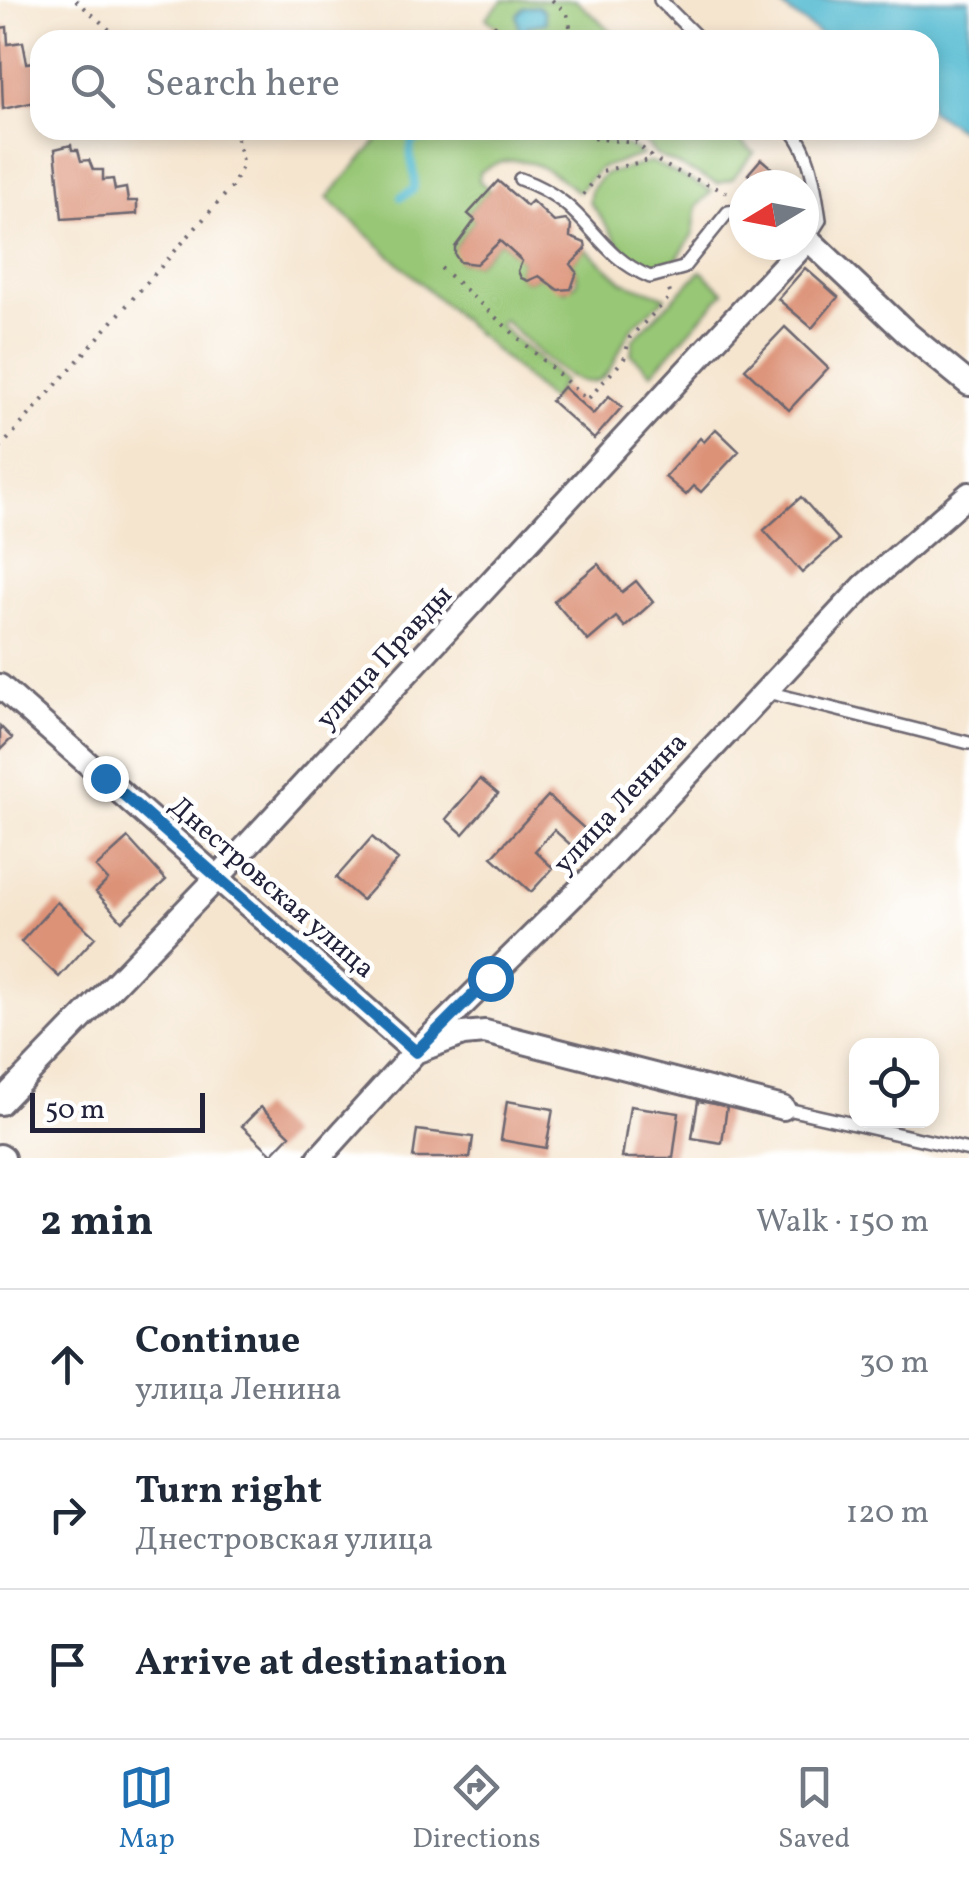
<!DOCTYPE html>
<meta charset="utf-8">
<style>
:root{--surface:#fff;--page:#f6f6f7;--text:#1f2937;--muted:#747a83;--line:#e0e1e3;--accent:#1f6fb2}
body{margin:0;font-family:Vollkorn,serif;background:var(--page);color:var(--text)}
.controls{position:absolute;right:30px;bottom:30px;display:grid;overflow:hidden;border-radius:20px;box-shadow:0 5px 15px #0003}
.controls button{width:90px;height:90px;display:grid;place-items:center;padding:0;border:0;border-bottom:2px solid var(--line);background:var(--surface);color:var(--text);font:50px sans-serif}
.compass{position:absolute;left:729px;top:170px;width:90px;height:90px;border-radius:50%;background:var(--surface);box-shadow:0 5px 15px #0003;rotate:260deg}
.scale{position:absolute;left:30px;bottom:25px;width:175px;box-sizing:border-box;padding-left:10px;border:5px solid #22223b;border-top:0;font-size:28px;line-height:35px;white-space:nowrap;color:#22223b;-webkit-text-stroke:8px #fff;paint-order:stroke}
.stop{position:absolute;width:30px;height:30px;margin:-22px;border:8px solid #1f6fb2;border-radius:50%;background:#fff}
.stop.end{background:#1f6fb2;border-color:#fff;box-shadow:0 2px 10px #0008}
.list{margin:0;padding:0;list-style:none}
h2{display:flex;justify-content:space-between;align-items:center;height:130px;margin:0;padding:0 40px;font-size:42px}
h2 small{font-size:32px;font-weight:400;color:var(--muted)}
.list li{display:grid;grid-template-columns:65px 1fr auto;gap:30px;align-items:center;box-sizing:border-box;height:150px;padding:0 40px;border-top:2px solid var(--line)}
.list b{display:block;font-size:38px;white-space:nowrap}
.list p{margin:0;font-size:32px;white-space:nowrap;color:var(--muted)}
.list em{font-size:32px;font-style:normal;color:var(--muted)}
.icon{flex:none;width:55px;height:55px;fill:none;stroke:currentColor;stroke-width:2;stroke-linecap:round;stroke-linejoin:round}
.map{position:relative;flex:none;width:969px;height:1158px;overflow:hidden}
.search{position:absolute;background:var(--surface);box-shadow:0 5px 15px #0003;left:30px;right:30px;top:30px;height:110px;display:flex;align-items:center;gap:25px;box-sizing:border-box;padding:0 35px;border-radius:30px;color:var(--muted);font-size:38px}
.sheet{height:580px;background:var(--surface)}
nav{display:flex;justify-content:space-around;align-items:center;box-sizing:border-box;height:140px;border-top:2px solid var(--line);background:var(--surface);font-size:28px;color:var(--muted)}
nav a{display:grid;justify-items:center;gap:5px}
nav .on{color:var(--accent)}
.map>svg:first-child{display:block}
.green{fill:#98c776;stroke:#5d7458;stroke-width:2.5}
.water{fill:#52bad0;stroke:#3a6e86;stroke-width:2.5}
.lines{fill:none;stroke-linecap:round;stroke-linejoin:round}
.stream{stroke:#52bad0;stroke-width:8}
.building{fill:#dc9277}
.service-casing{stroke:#6c666f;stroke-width:16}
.minor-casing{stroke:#6c666f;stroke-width:28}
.path{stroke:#6c666f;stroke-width:4;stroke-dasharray:2.5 8;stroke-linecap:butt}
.service{stroke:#fff;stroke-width:11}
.minor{stroke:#fff;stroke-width:22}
.route{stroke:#1f6fb2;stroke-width:12}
.labels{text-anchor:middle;stroke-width:9;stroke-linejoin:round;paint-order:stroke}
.street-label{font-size:28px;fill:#22223b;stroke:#fff}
</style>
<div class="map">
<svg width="969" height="1158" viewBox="0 0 969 1158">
<rect width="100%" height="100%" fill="#fff"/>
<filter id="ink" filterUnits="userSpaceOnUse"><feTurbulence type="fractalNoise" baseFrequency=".01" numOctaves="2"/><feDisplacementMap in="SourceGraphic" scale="20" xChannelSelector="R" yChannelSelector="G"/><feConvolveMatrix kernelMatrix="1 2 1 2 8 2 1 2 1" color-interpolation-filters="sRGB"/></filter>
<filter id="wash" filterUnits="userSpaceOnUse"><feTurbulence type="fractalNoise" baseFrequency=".0048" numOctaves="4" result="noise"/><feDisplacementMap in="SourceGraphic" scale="40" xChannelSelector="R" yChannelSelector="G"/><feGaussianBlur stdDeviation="2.25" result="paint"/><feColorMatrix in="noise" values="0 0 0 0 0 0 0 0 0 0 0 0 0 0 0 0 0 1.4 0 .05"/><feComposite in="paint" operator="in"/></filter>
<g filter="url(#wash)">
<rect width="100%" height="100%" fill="#f5e5cf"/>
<path class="green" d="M503,0h72l47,40h-111l-25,-22z
M387,130h179c22,11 60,9 76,25l-42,13 -22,24c-30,-25 -61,-45 -98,-20l-1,9 11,9 -22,24 7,6 -20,27 5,15 16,2 24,-23 22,20 -4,10 3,7 7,3 11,-5 26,15 12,-8v-11l-6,-8 15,-15 37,33 43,15c-11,12 -25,20 -35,32 -11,15 -13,33 -27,47 -27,26 -78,-39 -101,-56l-4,5 64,56 -12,20 -224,-203z
M635,130h92l27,23 -22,26 -14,5 -62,-29z
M652,162l60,29 -15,15 -4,28 -20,31c-50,10 -57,-35 -84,-63l2,-13 13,-15z
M701,271l23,21 -72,81 -21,-19 2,-15z"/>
<path class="water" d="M773,0h196v135l-40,-25v-70h-101z
M538,6l6,5 2,12 -18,3 -8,10 -3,-21 7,-8z"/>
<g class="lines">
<path class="stream" d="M401,197l12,-7c6,-17 -8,-33 0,-50l60,-10"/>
</g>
<g id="blocks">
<path class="building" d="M495,25l16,15h-30z
M7,27l1,17 15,-2 4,21 13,-2v40l-37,8 -3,-81z
M71,145l1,5h6l3,11 8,-1 4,10h10v10l10,-1 2,11 11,-2 2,13h9v13l-75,5 -7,-70z
M761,159l30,26h-30l-13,-11z
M498,181l29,25 5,-5 22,21 12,-2 5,5 -1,12 15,6 1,6 -15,15 6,8 -6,17 -13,1 -19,-14 -11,5 -7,-3 -3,-7 4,-10 -22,-20 -24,23 -16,-2 -5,-7v-8l20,-27 -7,-6z
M805,268l33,29 -26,31 -34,-29z
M785,327l43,41 -39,42 -44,-41z
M563,387l30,27 16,-18 13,11 -28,32 -43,-38z
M716,429l23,22 -38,41 -7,-6 -8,9 -21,-18 35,-39 4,4z
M801,497l38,43 -37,33 -38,-43z
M598,564l24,28 14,-11 17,21 -28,25 -9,-10 -28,24 -34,-40z
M0,726l12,12 -12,12z
M480,779l18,15 -35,40 -17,-15z
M548,796l38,34 -14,16 -18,-16 -19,21 18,17 -22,24 -39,-35z
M372,837l26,23 -36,40 -26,-22z
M128,838l38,42 -44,41 -26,-29 12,-12 -12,-13z
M57,902l38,35 -36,40 -38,-35z
M507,1101l46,8 -7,39 -45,-8z
M698,1101l29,5 -5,37 -30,-5z
M630,1106l49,7 -6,45h-51z
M261,1107l29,28 -18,19 -30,-28z
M417,1130l56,7 -3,21h-57z"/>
</g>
</g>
<g filter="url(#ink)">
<use href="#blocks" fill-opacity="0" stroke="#6c666f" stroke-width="2.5"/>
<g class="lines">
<g class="service-casing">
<path id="service" d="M660,0l40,40
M791,130c20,20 25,63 29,90l-12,19
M520,179c71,25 70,72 130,98l33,-9 45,-56 16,-2
M767,692l202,51
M783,1108l186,42"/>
</g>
<g class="minor-casing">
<path id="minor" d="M804,245l5,-5 99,94 61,50
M0,686l415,366 48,-18 22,-2 298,76
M0,1103l219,-227 584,-631
M0,1156l3,2
M319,1158l96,-106 175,-173 274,-293 105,-92"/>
</g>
<path class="path" d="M76,0l45,40
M552,0l15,13 6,27
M574,130l18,8 44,5
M631,130c14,37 64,46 96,63
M583,195l19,-24 52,-12
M441,268l146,132 37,-41 6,-22 41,-41 -2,-6
M0,448l231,-260 12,-23 -7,-30 -7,-5"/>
<use href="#service" class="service"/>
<use href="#minor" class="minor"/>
</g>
</g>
<g class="lines" filter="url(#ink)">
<path class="route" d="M105,778l311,274 74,-74"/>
</g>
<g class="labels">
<g class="street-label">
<text transform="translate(383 656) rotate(-47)" y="10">улица Правды</text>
<text transform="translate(619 802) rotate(-47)" y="10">улица Ленина</text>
<text transform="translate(273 886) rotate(41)" y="10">Днестровская улица</text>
</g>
</g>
</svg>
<div class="controls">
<button><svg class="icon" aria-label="locate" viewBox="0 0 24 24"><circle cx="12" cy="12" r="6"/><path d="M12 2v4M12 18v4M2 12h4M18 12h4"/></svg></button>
</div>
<svg class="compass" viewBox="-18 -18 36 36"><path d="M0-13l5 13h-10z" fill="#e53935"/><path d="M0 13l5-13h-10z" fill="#747a83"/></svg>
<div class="scale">50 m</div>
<div class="stop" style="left:490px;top:978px"></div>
<div class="stop end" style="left:105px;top:778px"></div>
<div class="search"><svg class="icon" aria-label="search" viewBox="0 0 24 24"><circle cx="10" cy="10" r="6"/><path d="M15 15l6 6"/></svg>Search here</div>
</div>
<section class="sheet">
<h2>2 min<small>Walk · 150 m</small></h2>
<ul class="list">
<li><svg class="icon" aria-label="ahead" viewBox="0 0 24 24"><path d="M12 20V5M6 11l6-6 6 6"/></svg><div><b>Continue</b><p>улица Ленина</p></div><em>30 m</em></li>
<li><svg class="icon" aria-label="right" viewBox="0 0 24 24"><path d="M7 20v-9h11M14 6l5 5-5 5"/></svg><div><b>Turn right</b><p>Днестровская улица</p></div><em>120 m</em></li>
<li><svg class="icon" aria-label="arrive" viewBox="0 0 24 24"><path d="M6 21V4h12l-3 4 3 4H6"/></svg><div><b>Arrive at destination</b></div></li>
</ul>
</section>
<nav>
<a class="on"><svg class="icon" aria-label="map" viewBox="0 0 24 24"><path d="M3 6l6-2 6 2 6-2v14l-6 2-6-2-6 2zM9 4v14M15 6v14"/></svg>Map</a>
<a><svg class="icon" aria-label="directions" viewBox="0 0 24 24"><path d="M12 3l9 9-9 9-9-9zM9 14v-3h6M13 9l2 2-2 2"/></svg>Directions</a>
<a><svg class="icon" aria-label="saved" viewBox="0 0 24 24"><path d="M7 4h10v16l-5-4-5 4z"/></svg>Saved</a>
</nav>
